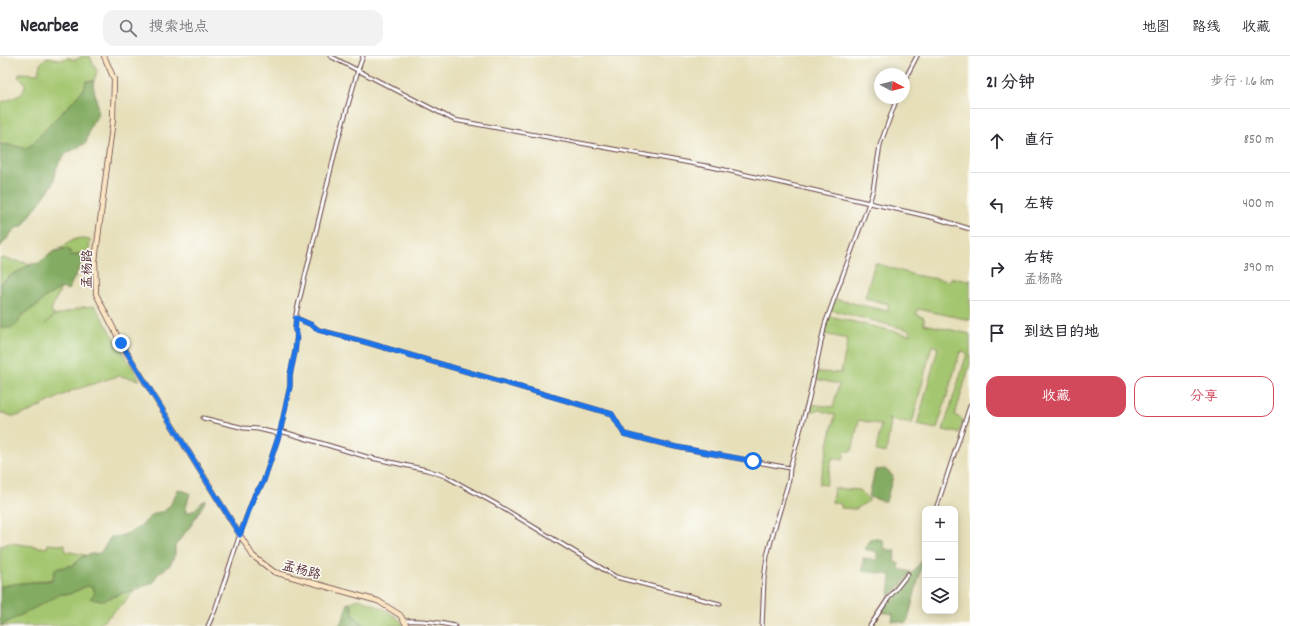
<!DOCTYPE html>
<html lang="zh">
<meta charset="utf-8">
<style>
:root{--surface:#fff;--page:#f2f2f3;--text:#2b2b33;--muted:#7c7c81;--line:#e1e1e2;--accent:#d1495b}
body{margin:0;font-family:Dekko,"LXGW WenKai TC",sans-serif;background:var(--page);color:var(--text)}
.controls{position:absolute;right:12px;bottom:12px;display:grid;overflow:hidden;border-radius:8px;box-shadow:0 2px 10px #0003}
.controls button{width:36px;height:36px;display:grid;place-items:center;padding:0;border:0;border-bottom:1px solid var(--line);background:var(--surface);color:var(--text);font:20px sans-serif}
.compass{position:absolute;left:874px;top:12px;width:36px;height:36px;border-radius:50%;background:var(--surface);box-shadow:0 2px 10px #0003;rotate:97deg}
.stop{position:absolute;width:12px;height:12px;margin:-9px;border:3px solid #1a73e8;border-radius:50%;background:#fff}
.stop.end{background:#1a73e8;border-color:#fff;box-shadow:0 1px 4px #0008}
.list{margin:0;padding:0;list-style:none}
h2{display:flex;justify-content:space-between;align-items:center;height:52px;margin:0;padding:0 16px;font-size:17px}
h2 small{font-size:13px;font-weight:400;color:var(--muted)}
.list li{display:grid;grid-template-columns:26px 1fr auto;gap:12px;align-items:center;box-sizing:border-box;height:64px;padding:0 16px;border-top:1px solid var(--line)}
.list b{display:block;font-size:15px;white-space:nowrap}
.list p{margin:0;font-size:13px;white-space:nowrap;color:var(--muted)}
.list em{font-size:13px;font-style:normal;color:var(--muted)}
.actions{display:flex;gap:8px;padding:12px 16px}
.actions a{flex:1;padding:9px 0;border:1px solid var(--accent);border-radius:12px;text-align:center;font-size:14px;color:var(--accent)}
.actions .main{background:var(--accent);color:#fff}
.icon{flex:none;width:22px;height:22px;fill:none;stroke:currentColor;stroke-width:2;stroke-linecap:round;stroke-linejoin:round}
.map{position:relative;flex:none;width:970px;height:570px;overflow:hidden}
header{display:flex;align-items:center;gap:24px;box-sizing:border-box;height:56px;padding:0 20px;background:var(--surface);border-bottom:1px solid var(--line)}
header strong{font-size:19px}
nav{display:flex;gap:22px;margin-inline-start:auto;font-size:14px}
.search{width:280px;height:36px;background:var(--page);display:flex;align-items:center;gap:10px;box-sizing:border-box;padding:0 14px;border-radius:12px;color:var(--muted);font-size:15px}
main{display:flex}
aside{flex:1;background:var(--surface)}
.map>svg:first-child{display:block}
.green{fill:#a4c66f;stroke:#77724d}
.forest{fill:#83ab62;stroke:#666546}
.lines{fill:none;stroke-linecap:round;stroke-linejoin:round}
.street-casing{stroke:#613c40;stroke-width:5}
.secondary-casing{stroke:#613c40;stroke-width:6}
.street{stroke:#fff;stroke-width:3}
.secondary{stroke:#fbe6c4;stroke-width:4.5}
.route{stroke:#1a73e8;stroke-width:5}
.labels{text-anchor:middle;stroke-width:3;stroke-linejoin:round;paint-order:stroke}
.street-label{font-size:13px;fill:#4a1f2b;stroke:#fdfcf7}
</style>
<header>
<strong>Nearbee</strong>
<div class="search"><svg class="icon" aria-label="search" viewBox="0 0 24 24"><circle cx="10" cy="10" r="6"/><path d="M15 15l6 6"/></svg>搜索地点</div>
<nav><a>地图</a><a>路线</a><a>收藏</a></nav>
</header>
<main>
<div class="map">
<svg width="970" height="570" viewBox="0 0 970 570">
<rect width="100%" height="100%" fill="#fdfcf7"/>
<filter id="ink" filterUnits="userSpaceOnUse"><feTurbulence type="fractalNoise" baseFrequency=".025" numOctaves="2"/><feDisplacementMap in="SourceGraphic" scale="8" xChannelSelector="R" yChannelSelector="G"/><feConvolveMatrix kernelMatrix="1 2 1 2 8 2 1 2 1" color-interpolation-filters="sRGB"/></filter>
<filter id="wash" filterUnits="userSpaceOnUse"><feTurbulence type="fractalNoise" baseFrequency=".012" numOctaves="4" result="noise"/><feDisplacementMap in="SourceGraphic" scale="16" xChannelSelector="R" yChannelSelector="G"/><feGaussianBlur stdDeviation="0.9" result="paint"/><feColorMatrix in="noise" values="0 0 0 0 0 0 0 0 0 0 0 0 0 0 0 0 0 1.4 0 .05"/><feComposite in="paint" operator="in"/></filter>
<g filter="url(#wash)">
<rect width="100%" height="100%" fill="#e6dfba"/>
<path class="green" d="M82,0h8l3,8 4,7 -3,10h-8l-1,6 -10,12 -34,35 -9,11 -7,3 -16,-3 -9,-1v-41l11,-4 11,-5 3,-7 -1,-6 -6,-4 2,-4 18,1 2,-10 7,-7 15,3 6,-2 8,2z
M79,182l11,2 -1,10 -18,6v-4l-4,-3 -9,-1c8,-2 13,-8 21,-10z
M0,202l32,6 -22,12 -10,8z
M875,207l39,12 36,6 1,-3 18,3 1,-3v42l-52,-11 -2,5 8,4v6l46,10v30l-15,51 8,5 -4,13 -16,-3 24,-76 -3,-3 -4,1 -23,77 -20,-4 21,-77 -6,-3 -20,79 -25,-5 4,2 -5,32 -10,-2 5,-26 -22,-5 -7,31h-7l-2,9 -11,-2 -6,27 -7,-1 16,-69 -16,-5 -11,2 1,-8 24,3 6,-23 -24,-5 1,-7 25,1 7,-34 -24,-5 5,-18 81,19 -1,-5 -78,-20 4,-11 52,12 2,-7 -24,-6z
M61,232l-10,22 3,6 -9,8 9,-8 29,-9 12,-1 45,74 -22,-4 -47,15 -42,21 -12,4h-6l-7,-3h-4v-85l2,1 16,-6 3,-7 18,-12 5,-6z
M834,432l25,2 11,10 -14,9 -15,-1v-4l-9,-2z
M11,487l36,5 1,-4 10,1 7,-1v7l20,4 -6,4 -5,6 -19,4 -3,10c-17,4 -35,3 -52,8v-41z
M87,530l6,1 2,6 -5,5h21l8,-4 16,-4 -10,12 -27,24h-98l61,-32h8z
M359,543c14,5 37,13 45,27h-39l-12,-11 -1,-9 -4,-3z"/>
<path class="forest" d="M86,25h8l-1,4 4,17 1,14c-9,9 -8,15 -12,27l-19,10 -7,8 -3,6 -4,17 -31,43 -6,1 -16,19v-103l9,1 16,3 7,-3 9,-11 34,-35 10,-12z
M67,193l4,3v4l9,-2 2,9 -14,27 -7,-2 -17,10 -5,6 -18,12 -3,7 -5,5h-13v-44l10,-8 22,-12 7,-1 15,-12z
M885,413l8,7 -7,26 -17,-5 6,-27z
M178,433l12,4 -5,19c13,1 11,-8 21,-12l-14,24 -17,22v8l-5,11 -13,10 -3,7 -19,8 -16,4 -14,6h-10l-5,-2 5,-5 -2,-6 -6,-1 -18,8h-8l-61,32v-39c17,-5 35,-4 52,-7l3,-11 19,-4c9,-11 12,-10 26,-12l11,-16c9,0 20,-4 28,-10 8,-5 12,-16 24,-15l8,-8z
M872,482l11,2 2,9 11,2 -2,11 6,2 -1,5 12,3 -22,26 2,-23 -28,-4v-13l14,2v-8l-13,-3z
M924,502l-17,65 -15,-2 1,-7 -12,-2z
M348,547l4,3 1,9 12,11h-27l5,-6z"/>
</g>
<g filter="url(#ink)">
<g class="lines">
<g class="street-casing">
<path id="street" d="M330,0l124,64 258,47 223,51 35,11
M904,25l13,-25
M305,266l-9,-4 16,7 7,5 46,12 247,72 12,20 52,13 114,21
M203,362l41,10 14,1 17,4 9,-1 83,25 60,13 18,6 51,28 120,73 104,27
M936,453l34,-103
M404,565c18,-1 33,1 51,5
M208,570l7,-16 25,-76 15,-40 8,-11 17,-51 10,-46v-11l5,-23 2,-18 -2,-4 1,-16 41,-170 21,-74 5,-14
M762,570l2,-47 3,-23 7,-26 15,-50 1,-12 19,-70 16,-74 44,-121 4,-13 7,-45 17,-47
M870,570l18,-27 20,-25"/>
</g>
<g class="secondary-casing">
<path id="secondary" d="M104,0l10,23 -1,40 -18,142 1,33 25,49 132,213 21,16 104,29 22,14 7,11"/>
</g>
<use href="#street" class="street"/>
<use href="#secondary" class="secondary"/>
</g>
</g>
<g class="lines" filter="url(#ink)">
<path class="route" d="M121,287l119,192 15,-41 8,-11 17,-51 10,-46v-11l5,-23 2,-18 -2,-4 1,-12 16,7 6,5 47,12 247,72 12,20 52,13 77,14"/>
</g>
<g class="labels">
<g class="street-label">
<text transform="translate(86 213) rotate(-89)" y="5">孟杨路</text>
<text transform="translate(302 513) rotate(15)" y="5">孟杨路</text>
</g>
</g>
</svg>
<div class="controls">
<button>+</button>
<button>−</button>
<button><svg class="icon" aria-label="layers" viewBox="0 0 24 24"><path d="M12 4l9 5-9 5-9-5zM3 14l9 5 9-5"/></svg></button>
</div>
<svg class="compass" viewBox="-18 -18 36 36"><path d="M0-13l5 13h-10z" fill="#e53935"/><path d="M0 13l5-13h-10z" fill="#7c7c81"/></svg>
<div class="stop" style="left:753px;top:405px"></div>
<div class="stop end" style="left:121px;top:287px"></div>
</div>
<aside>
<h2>21 分钟<small>步行 · 1.6 km</small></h2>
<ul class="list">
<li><svg class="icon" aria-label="ahead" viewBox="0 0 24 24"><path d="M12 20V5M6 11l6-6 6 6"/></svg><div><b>直行</b></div><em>850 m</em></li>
<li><svg class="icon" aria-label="left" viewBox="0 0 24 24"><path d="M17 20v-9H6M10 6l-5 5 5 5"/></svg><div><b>左转</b></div><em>400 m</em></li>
<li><svg class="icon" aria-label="right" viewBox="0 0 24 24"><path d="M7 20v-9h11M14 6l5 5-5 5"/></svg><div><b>右转</b><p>孟杨路</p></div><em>390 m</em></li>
<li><svg class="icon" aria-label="arrive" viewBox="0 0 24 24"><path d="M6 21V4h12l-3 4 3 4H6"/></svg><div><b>到达目的地</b></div></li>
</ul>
<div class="actions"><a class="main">收藏</a><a>分享</a></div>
</aside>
</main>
